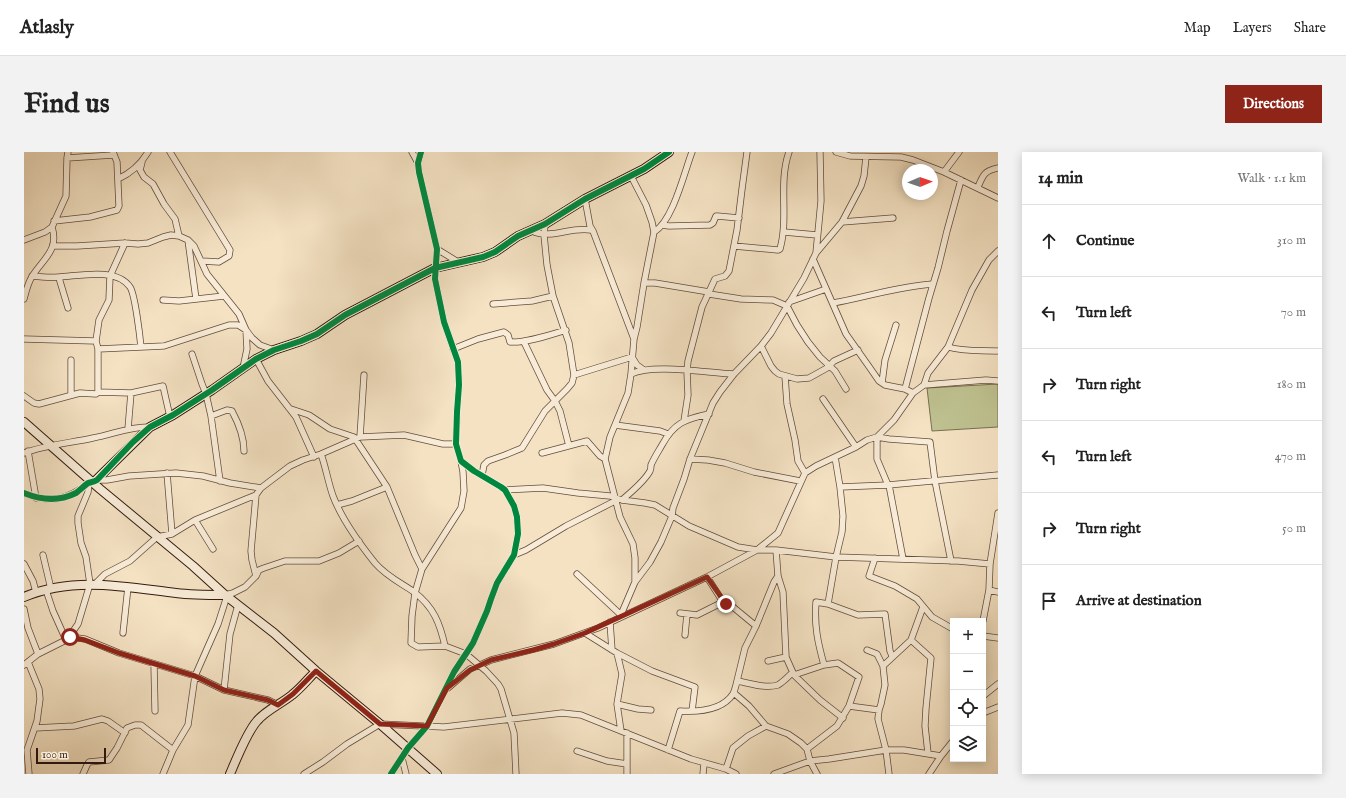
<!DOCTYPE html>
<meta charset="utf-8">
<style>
:root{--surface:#fff;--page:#f2f2f2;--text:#222;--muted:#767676;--line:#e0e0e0;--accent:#8f2418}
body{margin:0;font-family:"IM FELL English",serif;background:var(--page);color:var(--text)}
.controls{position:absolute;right:12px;bottom:12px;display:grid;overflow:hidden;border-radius:0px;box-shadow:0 2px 10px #0003}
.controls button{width:36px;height:36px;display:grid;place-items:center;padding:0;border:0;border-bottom:1px solid var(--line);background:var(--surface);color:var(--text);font:20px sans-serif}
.compass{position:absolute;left:878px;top:12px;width:36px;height:36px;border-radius:50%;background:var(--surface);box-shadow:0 2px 10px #0003;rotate:88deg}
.scale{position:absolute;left:12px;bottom:10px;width:70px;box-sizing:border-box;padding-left:4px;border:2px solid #341a0e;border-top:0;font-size:11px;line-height:14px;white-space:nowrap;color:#341a0e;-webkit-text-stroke:3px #f8ecd8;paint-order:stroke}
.stop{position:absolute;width:12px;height:12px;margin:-9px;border:3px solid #8f2418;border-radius:50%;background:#fff}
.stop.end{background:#8f2418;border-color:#fff;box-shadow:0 1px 4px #0008}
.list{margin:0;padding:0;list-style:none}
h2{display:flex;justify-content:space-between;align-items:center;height:52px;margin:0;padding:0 16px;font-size:17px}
h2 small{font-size:13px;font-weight:400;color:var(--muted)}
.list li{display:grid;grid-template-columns:26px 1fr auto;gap:12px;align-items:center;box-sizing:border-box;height:72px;padding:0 16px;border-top:1px solid var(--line)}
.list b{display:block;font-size:15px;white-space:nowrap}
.list em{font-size:13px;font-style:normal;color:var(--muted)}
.icon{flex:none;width:22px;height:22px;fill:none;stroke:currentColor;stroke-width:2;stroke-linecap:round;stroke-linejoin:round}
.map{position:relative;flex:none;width:974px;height:622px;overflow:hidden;border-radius:0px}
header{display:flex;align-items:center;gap:24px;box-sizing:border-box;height:56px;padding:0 20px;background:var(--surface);border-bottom:1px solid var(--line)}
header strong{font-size:19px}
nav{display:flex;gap:22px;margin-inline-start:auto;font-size:14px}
.intro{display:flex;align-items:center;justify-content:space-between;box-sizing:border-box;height:96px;padding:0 24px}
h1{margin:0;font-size:28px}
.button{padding:10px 18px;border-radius:0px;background:var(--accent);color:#fff;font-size:14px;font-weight:700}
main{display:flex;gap:24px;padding:0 24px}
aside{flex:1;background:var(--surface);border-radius:0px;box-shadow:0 2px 10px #0003}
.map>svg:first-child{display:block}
.green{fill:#bfc291;stroke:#7a6e50}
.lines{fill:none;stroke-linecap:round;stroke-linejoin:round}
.street-casing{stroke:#644c3b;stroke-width:7}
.secondary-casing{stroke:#341a0e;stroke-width:10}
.street{stroke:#f8ecd8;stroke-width:5.5}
.secondary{stroke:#f8ecd8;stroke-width:8}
.cycleway-casing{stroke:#f8ecd8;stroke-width:8}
.cycleway{stroke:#00873e;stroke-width:6}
.route{stroke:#8f2418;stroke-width:5}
</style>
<header>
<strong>Atlasly</strong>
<nav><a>Map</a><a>Layers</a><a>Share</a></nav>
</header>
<div class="intro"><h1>Find us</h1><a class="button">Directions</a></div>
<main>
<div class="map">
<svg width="974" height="622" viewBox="0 0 974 622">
<rect width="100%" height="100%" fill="#f4e2c3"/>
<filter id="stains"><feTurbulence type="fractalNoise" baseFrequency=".005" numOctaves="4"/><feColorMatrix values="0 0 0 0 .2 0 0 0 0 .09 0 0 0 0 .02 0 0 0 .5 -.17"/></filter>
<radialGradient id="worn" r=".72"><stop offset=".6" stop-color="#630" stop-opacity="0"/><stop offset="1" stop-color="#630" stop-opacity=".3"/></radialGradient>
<path class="green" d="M974,232v43l-66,4 -5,-43z"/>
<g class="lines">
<g class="street-casing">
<path id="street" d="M146,0l60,98 -1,6 -10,6 -17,-1
M388,0l6,11
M812,0l14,4 51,1 12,3 31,12 54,26
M43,6l46,-3
M118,10l-2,8 4,7 9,7 11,20 11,15 4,17
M920,20l15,-20
M607,24l15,29 6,17 2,10 -10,51 -7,44 -3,12 -3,35 -3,19 -18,44 -5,22 15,58 13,27 2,14v24
M94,27c13,-6 23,-15 30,-27
M954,35c5,-12 6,-16 20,-19
M561,47l5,27 3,5 41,108
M30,69l36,-4 27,-7 2,-4 -2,-44 -4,-10
M818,70l51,-4
M638,73l7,1 41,-1 3,-2 3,-7h1l22,2
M508,79c19,9 39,-5 59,-1
M630,80c19,-11 30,-59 38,-80
M760,80l33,3
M0,88l21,-8 7,-5
M164,88l8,59
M29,94h24l48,-3 13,1 10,-1 15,-6 8,-2 8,1 9,4 6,6 13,28 32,40 7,16 1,19 -4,19
M710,94l44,4 2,-1c9,-32 -2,-66 9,-97
M413,97l21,13
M792,101l26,-31 19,-36 3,-10 2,-19
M789,107l33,75 24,34 9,13 6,4 20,4 8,4
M8,124c9,1 18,2 27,1 20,-1 57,-10 71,10 5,7 10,50 11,60
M35,126l9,30
M620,131h11l54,9
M685,142l32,5 32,1 14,6 10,19 11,17 12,15 15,14 11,18
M0,147c2,-8 4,-17 9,-24 11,-17 26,-25 19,-48l14,-31 1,-38 1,-6
M139,148l16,1 45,-5
M765,150l37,-13
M809,151c34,-6 66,-17 100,-19
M469,152l39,-3 21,-5
M0,187l72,2
M500,190l23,48 8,11 5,10 9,35
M737,194l10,20 4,5 4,3 18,5 12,-1 18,-10 7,-7 24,-11
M924,195c16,5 34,3 50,4
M74,197l66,-3 65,-21h9l8,5 6,8 8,7 14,5
M429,197l25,-10 26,-7 4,3 2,7c16,1 40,-7 56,-12
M168,202l10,30 4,10 5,22 9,65
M232,207l12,22 28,36 18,40
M607,222c21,-11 77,-1 103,0
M550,223l58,-18 5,8 7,5
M761,224l2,28 8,36 3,21 7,12
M858,231l3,-23 11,-35
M900,233l4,-12 20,-26 24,-57 17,-30 9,-9
M881,237l24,-91 9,-30 9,-37 14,-51
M74,240v-43l-2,-8 3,-21 10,-20 1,-24 15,-33
M47,243v-35
M0,244l10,7 5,1 41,-11 16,1 2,-2 33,1 32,-7 7,31
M799,247l33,48
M267,257l18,6 21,14 24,8 33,50 28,68 7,14
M187,264l16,-6 5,1c7,13 12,25 12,40
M660,269l4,-26 -1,-24 1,-10 14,-54 13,-28 10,-3 4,-5 8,-41 5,-41 5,-37
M591,273l45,6 8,3
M104,277l3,-36
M336,285l4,-62
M4,299l8,47
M0,301c22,-8 46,-10 69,-15 19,-3 37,-12 57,-11
M518,301l45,-12 13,15 5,3
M297,302c5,14 7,28 12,42 9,24 26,47 42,67 11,13 26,20 39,29 20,15 26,32 31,54l21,8 20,17 12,13 3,5 13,44 2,41
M811,305l5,30
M666,307l18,1 17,3 29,9 46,9
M143,321l5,61
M458,323l2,-10 4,-4 17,-6 17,-7 23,-37 22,-22 5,-6 2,-8 -5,-32 -16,-47 -6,-31 -3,-30 1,-11
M73,328h10l22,-4 47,-3 27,3 27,7 31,5
M864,333l-11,-26v-22l12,2 41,3 5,39 16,80
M865,333l14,74
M481,338l38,-2 35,5 32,3 12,4 23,3 10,2 34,21 49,21 19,3h19l60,7 6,-25 1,-16 -3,-29 48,-2 110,-10
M0,341c26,11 43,7 65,-10
M232,343l-5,56 1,9 4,16
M598,348c9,-8 22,-18 28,-29 1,-2 1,-4 1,-6 3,-7 7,-13 11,-20 12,-22 23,-26 47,-31
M313,353l15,-4 35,-14
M171,368l18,29
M752,398l2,26 5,16 3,65 8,18 26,25 23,18
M19,403l8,34
M490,403l12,-5 40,-24 49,-25
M851,406l-6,18 26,10 22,13 15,18 21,12
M0,412l9,17 3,11
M553,422l44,41
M683,425l16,25 3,2 7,3 23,19
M71,432l10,-10 25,-13 27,-24 15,-3 23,-14 51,-21 10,-4 5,-7 29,-22 13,-6 18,-6 39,-17 44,-2 39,9h13
M22,438l7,21 13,29
M965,438l9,2
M201,443l8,-2 12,-6 11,-11 3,-6 5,-2 21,-7h34l20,-8 20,-12
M804,452l8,-47 122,4 32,3
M0,457l4,19 10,26
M656,461l17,2 26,-13
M596,465l15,-35 15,-20 11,-20 11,-26 1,-8 11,-29 6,-20 23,-56 7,-11 14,-18 27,-28 10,-13 33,-55 12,-25 5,-52 -1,-49
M959,469l6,-31 1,-26 8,-51
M586,470l2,28
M99,481l5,-46
M561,481l32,20 35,18 43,16 -3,24
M661,483l2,-21
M959,484l15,2
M45,485l16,2 34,14 76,23 29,14 44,10 10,5
M887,488l20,18 -5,50 -1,18 3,27
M421,494l-27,1 -7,-4 1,-27 3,-23 7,-24 39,-61 3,-17 -1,-19 -2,-11
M843,498l10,4 6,12
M593,501l5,21 -5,30 4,27
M744,509l18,-4
M4,510l11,27 1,10 -3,22 -10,29 2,24
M130,512l1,47
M0,513l14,-11 28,-14 3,-3 9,-13 12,-40 -4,-27 -5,-14 -3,-20v-7l10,-24 1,-9
M800,513c-6,-22 -10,-39 -8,-63l12,2 30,11 27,-1 5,37 2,5
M770,523l30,-10 14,-2 21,14 -10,29 -12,20 -30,23
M713,529l8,-33 11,-22 18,-44 4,-6
M424,536l22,-19 10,-4 11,-5 63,-16 44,-16 109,-51 50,-27 21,-17 27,-60 11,-7 40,-19 11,-7 10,-3 17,-17 19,-27 11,-8 62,-5 12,1
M200,538l6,-56 8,-29
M710,541l15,13 17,20
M959,544l15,-12
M593,552l21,5 13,1
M825,554l30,4
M959,561l15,-6
M11,576l39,-2 28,-7 6,2 17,12
M644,598l12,-39c18,1 42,0 53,-17 2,-4 3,-9 4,-13 13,2 28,8 41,4 5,-3 10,-8 14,-12
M553,599l30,10 20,3
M378,606l4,16
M702,617l7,-21 15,-12 18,-10 22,8 13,9 6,6 3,12 7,13
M59,622l4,-9 2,-3 20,-2 8,-12 10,-20 8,-3h6l32,25
M139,622l10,-24 15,-25 7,-49 23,-52 9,-28
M280,622l19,-12 24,-18 33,-20 64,3 118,-14 19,2 110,44 35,10 10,5
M367,622l17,-26 19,-22 27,-54 19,-29 14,-32 4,-12 6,-16 17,-28 4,-21 -1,-17 -3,-11 -9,-16 -4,-3 -27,-16 -13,-10 -5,-17 1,-32 2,-27 -1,-23 -14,-40 -9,-43 2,-30 -18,-77 -1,-9 3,-11
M603,622v-41
M679,622l1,-10
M750,622l36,-13 19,-2 57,-9h18l37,6
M865,622l-3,-24 -8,-31 1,-9 2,-6 4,-19 -2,-19 28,-26 12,-33
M905,622l12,-18 12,-15"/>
</g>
<g class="secondary-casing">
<path id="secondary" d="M0,270l76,67 93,77 32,29 49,38 42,38 64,53 57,50
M69,331l57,-56 23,-12 39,-25 44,-31 18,-9 27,-9 16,-7 28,-19 90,-47 48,-11 12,-5 23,-16 27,-12 40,-25 59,-30 25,-17
M0,445c49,-21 102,-10 152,-4 16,2 33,2 49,2
M206,622c6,-14 17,-42 27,-53 9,-11 24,-17 35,-26 9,-7 16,-16 24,-24"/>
</g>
<use href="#street" class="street"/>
<use href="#secondary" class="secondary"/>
<g class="cycleway-casing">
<path id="cycleway" d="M0,341c17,7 34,9 52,0 4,-3 8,-7 12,-10 3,-1 6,-1 9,-3l36,-38 17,-15 23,-12 39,-25 44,-31 18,-9 27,-9 16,-7 28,-19 90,-47 48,-11 12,-5 23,-16 27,-12 40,-25 59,-30 25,-17
M367,622l17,-26 19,-22 27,-54 19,-29 14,-32 4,-12 6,-16 17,-28 4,-21 -1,-17 -3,-11 -9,-16 -4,-3 -27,-16 -13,-10 -5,-17 1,-32 2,-27 -1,-23 -14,-40 -9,-43 2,-30 -18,-77 -1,-9 3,-11"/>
</g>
<use href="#cycleway" class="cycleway"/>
</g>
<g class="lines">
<path class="route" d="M46,485l15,3 34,13 76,23 29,14 44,10 10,5 15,-11 23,-23 64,53 47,2 20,-38 23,-18 21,-10 42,-10 21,-6 31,-11 122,-56 19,27"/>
</g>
<rect width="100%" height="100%" filter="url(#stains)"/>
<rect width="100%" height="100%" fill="url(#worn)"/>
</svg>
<div class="controls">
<button>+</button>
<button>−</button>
<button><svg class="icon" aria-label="locate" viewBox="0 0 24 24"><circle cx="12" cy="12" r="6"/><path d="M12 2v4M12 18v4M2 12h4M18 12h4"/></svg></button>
<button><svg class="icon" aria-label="layers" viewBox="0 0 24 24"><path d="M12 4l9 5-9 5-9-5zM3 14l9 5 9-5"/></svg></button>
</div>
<svg class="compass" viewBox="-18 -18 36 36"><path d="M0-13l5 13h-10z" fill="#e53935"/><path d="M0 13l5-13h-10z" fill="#767676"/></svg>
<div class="scale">100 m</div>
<div class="stop" style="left:46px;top:485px"></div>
<div class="stop end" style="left:702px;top:452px"></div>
</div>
<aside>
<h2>14 min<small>Walk · 1.1 km</small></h2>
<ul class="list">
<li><svg class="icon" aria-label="ahead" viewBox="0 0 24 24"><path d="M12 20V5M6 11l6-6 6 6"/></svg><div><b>Continue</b></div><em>310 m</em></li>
<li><svg class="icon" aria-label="left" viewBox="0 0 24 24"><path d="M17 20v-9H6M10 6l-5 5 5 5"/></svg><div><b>Turn left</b></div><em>70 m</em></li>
<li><svg class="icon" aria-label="right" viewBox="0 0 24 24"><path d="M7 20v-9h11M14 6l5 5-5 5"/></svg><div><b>Turn right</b></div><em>180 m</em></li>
<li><svg class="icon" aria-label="left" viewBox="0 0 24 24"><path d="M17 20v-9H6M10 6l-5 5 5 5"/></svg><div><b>Turn left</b></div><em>470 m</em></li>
<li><svg class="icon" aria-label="right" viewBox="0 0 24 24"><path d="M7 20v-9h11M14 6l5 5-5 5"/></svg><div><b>Turn right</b></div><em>50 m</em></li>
<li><svg class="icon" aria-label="arrive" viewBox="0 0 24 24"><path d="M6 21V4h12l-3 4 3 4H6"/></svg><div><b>Arrive at destination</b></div></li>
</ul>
</aside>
</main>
